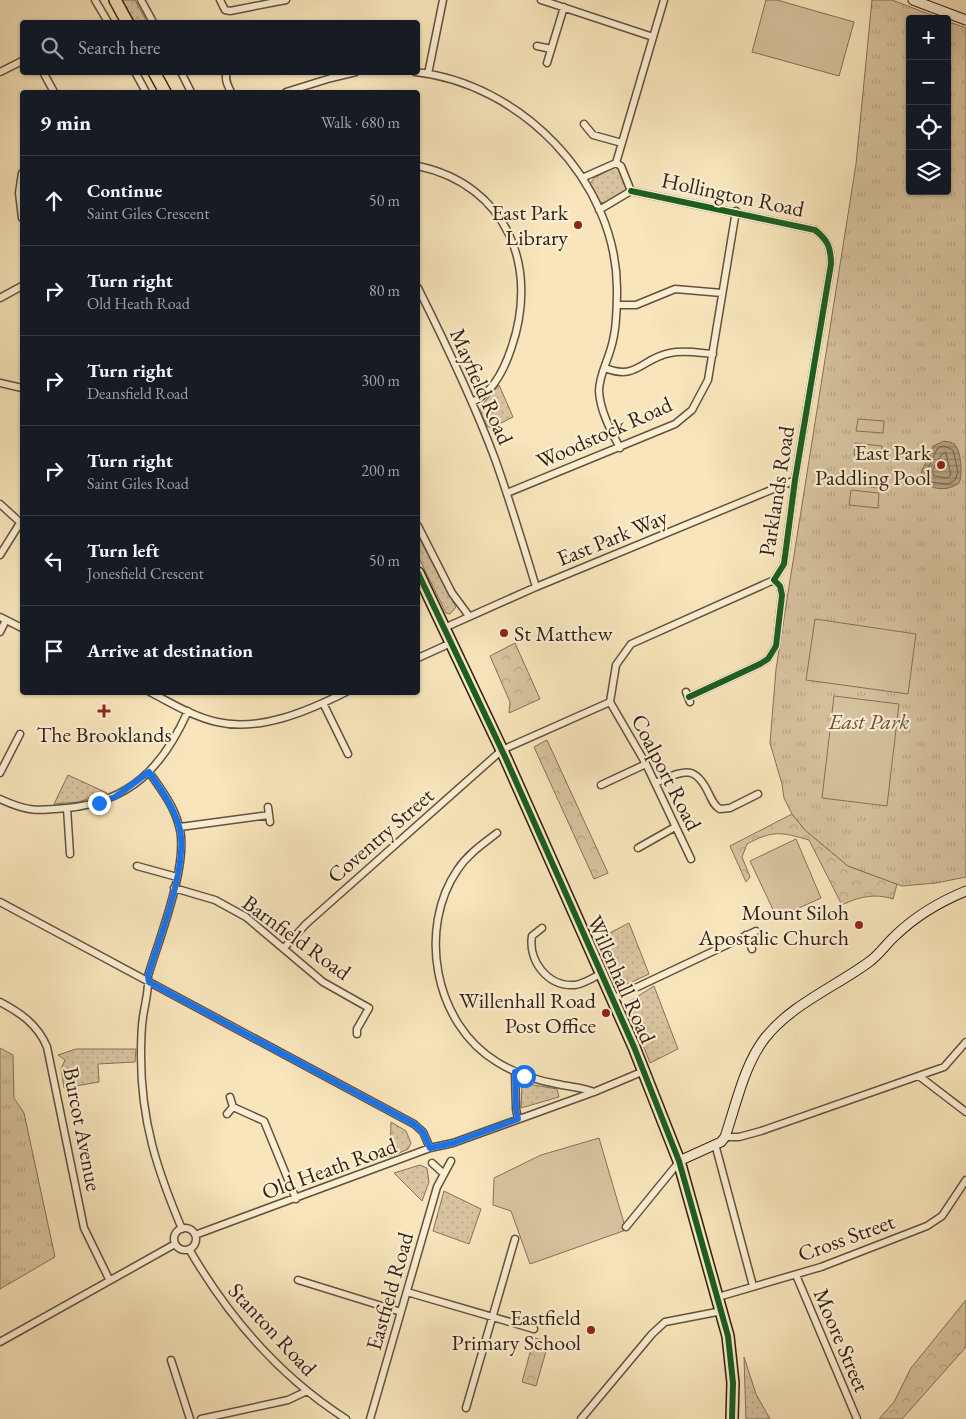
<!DOCTYPE html>
<meta charset="utf-8">
<style>
:root{--surface:#171b24;--page:#20242c;--text:#f1f3f6;--muted:#9ea1a6;--line:#363941}
body{margin:0;font-family:"EB Garamond",serif;background:var(--page);color:var(--text)}
.controls{position:absolute;right:15px;top:15px;display:grid;overflow:hidden;border-radius:5px;box-shadow:0 1px 4px #0004}
.controls button{width:45px;height:45px;display:grid;place-items:center;padding:0;border:0;border-bottom:1px solid var(--line);background:var(--surface);color:var(--text);font:25px sans-serif}
.stop{position:absolute;width:15px;height:15px;margin:-11px;border:4px solid #1a73e8;border-radius:50%;background:#fff}
.stop.end{background:#1a73e8;border-color:#fff;box-shadow:0 1px 5px #0008}
.list{margin:0;padding:0;list-style:none}
h2{display:flex;justify-content:space-between;align-items:center;height:65px;margin:0;padding:0 20px;font-size:21px}
h2 small{font-size:16px;font-weight:400;color:var(--muted)}
.list li{display:grid;grid-template-columns:32px 1fr auto;gap:15px;align-items:center;box-sizing:border-box;height:90px;padding:0 20px;border-top:1px solid var(--line)}
.list b{display:block;font-size:19px;white-space:nowrap}
.list p{margin:0;font-size:16px;white-space:nowrap;color:var(--muted)}
.list em{font-size:16px;font-style:normal;color:var(--muted)}
.icon{flex:none;width:28px;height:28px;fill:none;stroke:currentColor;stroke-width:2;stroke-linecap:round;stroke-linejoin:round}
.map{position:relative;flex:none;width:966px;height:1419px;overflow:hidden}
.search{position:absolute;background:var(--surface);box-shadow:0 1px 4px #0004;left:20px;top:20px;width:400px;height:55px;display:flex;align-items:center;gap:12px;box-sizing:border-box;padding:0 18px;border-radius:5px;color:var(--muted);font-size:19px}
.panel{position:absolute;background:var(--surface);box-shadow:0 1px 4px #0004;left:20px;top:90px;width:400px;height:605px;border-radius:5px}
.map>svg:first-child{display:block}
.grass{fill:url(#grass-dots);stroke:#85715a}
.forest{fill:url(#forest-crowns);stroke:#85715a}
.park{fill:url(#park-tufts);stroke:#85715a}
.pitch{fill:#d7c39f;stroke:#85715a}
.water{fill:url(#water-rules);stroke:#816e56}
.lines{fill:none;stroke-linecap:round;stroke-linejoin:round}
.shore{stroke:#74604b;stroke-width:1}
.street-casing{stroke:#64503e;stroke-width:9}
.secondary-casing{stroke:#331f14;stroke-width:11}
.highway-casing{stroke:#331f14;stroke-width:14}
.street{stroke:#faeed3;stroke-width:6}
.secondary{stroke:#faeed3;stroke-width:9}
.highway{stroke:#f8e5bb;stroke-width:11}
.cycleway-casing{stroke:#faeed3;stroke-width:9}
.cycleway{stroke:#1b5e20;stroke-width:6}
.route{stroke:#1a73e8;stroke-width:6}
.poi-dot{fill:#8f2418;stroke:#faeed3;stroke-width:2}
.labels{text-anchor:middle;stroke-width:4.5;stroke-linejoin:round;paint-order:stroke}
.street-label{font-size:22px;fill:#331f14;stroke:#faeed3}
.poi-label{font-size:22px;fill:#331f14;stroke:#faeed3;text-anchor:end}
.park-label{font-size:22px;font-style:italic;fill:#64503e;stroke:#faeed3}
</style>
<div class="map">
<svg width="966" height="1419" viewBox="0 0 966 1419">
<defs>
<pattern id="grass-dots" width="8" height="8" patternUnits="userSpaceOnUse" patternTransform="scale(1.25)"><rect width="8" height="8" fill="#d7c39f"/><path d="M2 2h.1M6 6h.1" fill="none" stroke="#b9a788" stroke-width="1.8" stroke-linecap="round"/></pattern>
<pattern id="forest-crowns" width="20" height="18" patternUnits="userSpaceOnUse" patternTransform="scale(1.25)"><rect width="20" height="18" fill="#d7c39f"/><path d="M2 6a3 3 0 1 1 6 0M12 15a3 3 0 1 1 6 0" fill="none" stroke="#b9a788"/></pattern>
<pattern id="park-tufts" width="24" height="20" patternUnits="userSpaceOnUse" patternTransform="scale(1.25)"><rect width="24" height="20" fill="#d7c39f"/><path d="M3 7l-1-3M5 7V3M7 7l1-3M15 17l-1-3M17 17v-4M19 17l1-3" fill="none" stroke="#b9a788"/></pattern>
<pattern id="water-rules" width="6" height="5" patternUnits="userSpaceOnUse" patternTransform="scale(1.25)"><rect width="6" height="5" fill="#b5a282"/><path d="M0 2.5h6" fill="none" stroke="#948369"/></pattern>
</defs>
<rect width="100%" height="100%" fill="#f8e5bb"/>
<filter id="stains"><feTurbulence type="fractalNoise" baseFrequency=".004" numOctaves="4"/><feColorMatrix values="0 0 0 0 .2 0 0 0 0 .09 0 0 0 0 .02 0 0 0 .5 -.17"/></filter>
<radialGradient id="worn" r=".72"><stop offset=".6" stop-color="#630" stop-opacity="0"/><stop offset="1" stop-color="#630" stop-opacity=".3"/></radialGradient>
<path class="grass" d="M122,0h13l12,22h-12z
M615,167l5,3 6,17 -1,5 -21,11 -6,-1 -8,-18 4,-6z
M499,385l14,32 -22,11 -4,-2 -6,-13v-7z
M418,536l38,71 -6,7 -4,-1 -28,-57z
M68,775l39,18 -29,9 -24,2z
M629,923l20,51 -30,14 -23,-48z
M654,986l24,63 -28,14 -23,-60z
M76,1049h60l-1,13 -37,2 1,18 -35,6 -3,-19 4,-9 -7,-5z
M522,1083l35,6 2,8 -38,11z
M391,1122l15,9 5,12 -3,6 -18,8z
M420,1165l7,3 2,14 -7,19 -28,-28z
M444,1191l37,18 -12,35 -36,-13z
M744,1357l12,37 14,25h-24z"/>
<path class="forest" d="M515,643l25,56 -31,14 1,-11 -20,-46z
M547,740l61,133 -14,6 -60,-132z
M792,814l13,16 43,36 49,18 -4,15c-18,-6 -35,-2 -51,6l-33,-65c-28,-8 -36,-10 -62,4l-5,13 8,20 -4,5 -16,-36z
M966,1300v47l-64,72h-23l15,-17 17,-34z
M534,1338l15,3 -13,45 -14,-4z"/>
<path class="park" d="M872,0h20l50,19h-32v172h37v-170l19,7v849l-30,6 -34,3 -54,-20 -43,-36 -13,-16 -8,-16 -2,-14 -12,-41 6,-74 80,-505z
M0,1048l13,7 1,43 10,15 31,144 -55,32z"/>
<path class="pitch" d="M766,0h11l77,22 -15,54 -87,-24z
M858,419l26,2 -1,12 -27,-2z
M855,443l27,3 -1,12 -27,-3z
M853,473l27,3 -2,12 -26,-3z
M851,490l28,3 -1,15 -29,-3z
M815,619l101,15 -8,60 -102,-14z
M834,696l65,8 -12,102 -65,-8z
M796,839l25,59 -44,20 -27,-57z
M599,1138l27,92 -96,34 -19,-53 -18,-6 1,-27 47,-23z"/>
<path class="water" d="M944,441c4,1 8,1 11,4 6,5 8,32 4,38 -13,10 -35,7 -38,-10l12,-27z"/>
<g class="lines">
<path class="shore" d="M944,446l9,4 5,22 -3,8 -7,4 -17,-2 -5,-9 11,-24z
M946,453l5,22 -4,3 -13,-2 -2,-5 10,-17z"/>
<g class="street-casing">
<path id="street" d="M95,0l13,22
M141,0l12,22
M220,0l5,10 5,1 56,-11
M541,0l112,37
M537,46l14,3
M547,63l17,-56
M0,72l22,-11
M43,72l11,20
M135,72l11,20
M181,72l10,20
M227,72c-3,7 1,14 4,20
M415,72c105,11 201,108 202,216 0,17 0,36 -4,52 -3,17 -14,34 -14,51 1,20 12,40 21,57
M428,74l15,-74
M286,92l45,-14 25,-6
M584,124l9,11 29,8
M616,163l48,-163
M616,163l5,3 10,25
M418,166c89,19 122,101 93,183 -7,21 -18,44 -39,53
M22,173l-3,20 3,25
M582,178l34,-15
M631,191l184,39c13,10 16,18 16,34l-36,216 -11,84 -10,16 6,6 2,9 -6,51 -8,13 -8,5 -71,33
M599,210l32,-19
M418,288c28,56 55,112 77,171 15,42 28,85 41,128
M0,298l22,-12
M617,305h19l39,-16 47,4
M605,368c32,13 37,-10 65,-15 14,-3 30,0 43,1
M0,383l22,5
M507,493l168,-69 17,-14 16,-30 28,-169
M0,504l22,20
M418,526l34,67 17,23
M0,555l20,-32
M0,617l22,11
M444,628l92,-41 259,-107
M0,632l6,-12
M418,658l33,-15
M150,692c21,11 44,25 67,30 43,10 91,-11 129,-30
M686,692l4,10
M610,702l36,62 45,95
M323,703l25,51
M149,772c12,17 25,34 30,54 11,36 -20,113 -31,150 1,15 -3,27 -5,41 -2,13 -2,26 -2,39 0,65 16,114 41,173
M0,773l20,-39
M655,783c27,-11 39,-21 54,11 3,6 5,12 11,15l10,-1 28,-14
M601,785l45,-21
M0,799c28,13 37,12 67,9 63,-6 96,-41 121,-97
M268,807l2,15
M67,808l3,46
M180,827l89,-12
M497,833c-14,11 -29,21 -39,36 -41,59 -24,155 39,193 19,12 38,18 60,22 13,3 25,3 37,8
M638,848l37,-21
M137,866l40,11
M174,888l41,12 31,17 77,65 46,26 -12,21v5
M0,902l414,222 9,8 7,16
M542,928l-10,8c-4,24 15,51 43,49 8,-1 18,-7 25,-11
M746,935l6,14
M284,948l22,-24 196,-174 108,-48 6,-37 15,-21 143,-64
M612,999l144,-68
M0,1002c21,11 38,23 47,45l37,181 25,51
M515,1072l1,37 2,10
M919,1076l47,36
M233,1107l31,14 32,78
M227,1114l6,-7 -3,-10
M725,1137h14l22,-6 183,-64 22,-25
M715,1144l38,142
M432,1163l11,10
M626,1227l53,-65
M174 1239a11 11 0 1 1 22 0a11 11 0 1 1-22 0Z
M195,1235l235,-87 23,-5 141,-51 50,-21
M189,1249c40,69 90,127 157,170
M796,1275l61,144
M298,1280l103,32
M407,1292l127,37
M718,1297l103,-30 106,-41 15,-10 24,-36
M0,1342l175,-98
M171,1360l19,59
M466,1408l49,-169
M201,1419l87,-19 19,-9
M370,1419l67,-232 14,-26
M581,1419l71,-85 13,-12 57,-11"/>
</g>
<g class="secondary-casing">
<path id="secondary" d="M913,0l53,20
M679,1161l42,-19 4,-5c11,-32 19,-72 40,-99 27,-34 70,-51 104,-76 11,-8 17,-18 27,-27 21,-20 43,-33 70,-44"/>
</g>
<g class="highway-casing">
<path id="highway" d="M115,0l12,22
M154,72l11,20
M418,573l88,186 128,288 45,114 49,175 5,47 -1,36"/>
</g>
<use href="#street" class="street"/>
<use href="#secondary" class="secondary"/>
<use href="#highway" class="highway"/>
<g class="cycleway-casing">
<path id="cycleway" d="M631,191l184,39c13,10 16,18 16,34l-36,216 -11,84 -10,16 6,6 2,9 -6,51 -8,13 -8,5 -71,33
M418,573l88,186 128,288 45,114 49,175 5,47 -1,36"/>
</g>
<use href="#cycleway" class="cycleway"/>
</g>
<g class="lines">
<path class="route" d="M99,803l16,-6 34,-25c12,17 24,34 30,54 11,36 -20,113 -31,150l1,6 265,142 9,8 7,16 23,-5 65,-24 -2,-10 -1,-37 9,4"/>
</g>
<g class="poi-dot">
<circle cx="578" cy="225" r="5"/>
<circle cx="941" cy="465" r="5"/>
<circle cx="504" cy="633" r="5"/>
<path d="M101.5 703.5h5v5h5v5h-5v5h-5v-5h-5v-5h5z"/>
<circle cx="859" cy="925" r="5"/>
<circle cx="606" cy="1013" r="5"/>
<circle cx="591" cy="1330" r="5"/>
</g>
<g class="labels">
<g class="street-label">
<text transform="translate(733 194) rotate(12)" y="8">Hollington Road</text>
<text transform="translate(482 386) rotate(66)" y="8">Mayfield Road</text>
<text transform="translate(604 432) rotate(-24)" y="8">Woodstock Road</text>
<text transform="translate(776 491) rotate(-81)" y="8">Parklands Road</text>
<text transform="translate(612 537) rotate(-22)" y="8">East Park Way</text>
<text transform="translate(667 772) rotate(63)" y="8">Coalport Road</text>
<text transform="translate(380 835) rotate(-41)" y="8">Coventry Street</text>
<text transform="translate(297 937) rotate(36)" y="8">Barnfield Road</text>
<text transform="translate(622 979) rotate(66)" y="8">Willenhall Road</text>
<text transform="translate(83 1129) rotate(79)" y="8">Burcot Avenue</text>
<text transform="translate(329 1168) rotate(-20)" y="8">Old Heath Road</text>
<text transform="translate(846 1237) rotate(-20)" y="8">Cross Street</text>
<text transform="translate(389 1291) rotate(-74)" y="8">Eastfield Road</text>
<text transform="translate(273 1329) rotate(47)" y="8">Stanton Road</text>
<text transform="translate(842 1340) rotate(67)" y="8">Moore Street</text>
</g>
<g class="poi-label">
<text x="568" y="220">East Park<tspan x="568" dy="25">Library</tspan></text>
<text x="931" y="460">East Park<tspan x="931" dy="25">Paddling Pool</tspan></text>
<text x="514" y="641" text-anchor="start">St Matthew</text>
<text x="104" y="742" text-anchor="middle">The Brooklands</text>
<text x="849" y="920">Mount Siloh<tspan x="849" dy="25">Apostalic Church</tspan></text>
<text x="596" y="1008">Willenhall Road<tspan x="596" dy="25">Post Office</tspan></text>
<text x="581" y="1325">Eastfield<tspan x="581" dy="25">Primary School</tspan></text>
</g>
<g class="park-label">
<text x="869" y="729">East Park</text>
</g>
</g>
<rect width="100%" height="100%" filter="url(#stains)"/>
<rect width="100%" height="100%" fill="url(#worn)"/>
</svg>
<div class="controls">
<button>+</button>
<button>−</button>
<button><svg class="icon" aria-label="locate" viewBox="0 0 24 24"><circle cx="12" cy="12" r="6"/><path d="M12 2v4M12 18v4M2 12h4M18 12h4"/></svg></button>
<button><svg class="icon" aria-label="layers" viewBox="0 0 24 24"><path d="M12 4l9 5-9 5-9-5zM3 14l9 5 9-5"/></svg></button>
</div>
<div class="stop" style="left:524px;top:1076px"></div>
<div class="stop end" style="left:99px;top:803px"></div>
<div class="search"><svg class="icon" aria-label="search" viewBox="0 0 24 24"><circle cx="10" cy="10" r="6"/><path d="M15 15l6 6"/></svg>Search here</div>
<section class="panel">
<h2>9 min<small>Walk · 680 m</small></h2>
<ul class="list">
<li><svg class="icon" aria-label="ahead" viewBox="0 0 24 24"><path d="M12 20V5M6 11l6-6 6 6"/></svg><div><b>Continue</b><p>Saint Giles Crescent</p></div><em>50 m</em></li>
<li><svg class="icon" aria-label="right" viewBox="0 0 24 24"><path d="M7 20v-9h11M14 6l5 5-5 5"/></svg><div><b>Turn right</b><p>Old Heath Road</p></div><em>80 m</em></li>
<li><svg class="icon" aria-label="right" viewBox="0 0 24 24"><path d="M7 20v-9h11M14 6l5 5-5 5"/></svg><div><b>Turn right</b><p>Deansfield Road</p></div><em>300 m</em></li>
<li><svg class="icon" aria-label="right" viewBox="0 0 24 24"><path d="M7 20v-9h11M14 6l5 5-5 5"/></svg><div><b>Turn right</b><p>Saint Giles Road</p></div><em>200 m</em></li>
<li><svg class="icon" aria-label="left" viewBox="0 0 24 24"><path d="M17 20v-9H6M10 6l-5 5 5 5"/></svg><div><b>Turn left</b><p>Jonesfield Crescent</p></div><em>50 m</em></li>
<li><svg class="icon" aria-label="arrive" viewBox="0 0 24 24"><path d="M6 21V4h12l-3 4 3 4H6"/></svg><div><b>Arrive at destination</b></div></li>
</ul>
</section>
</div>
